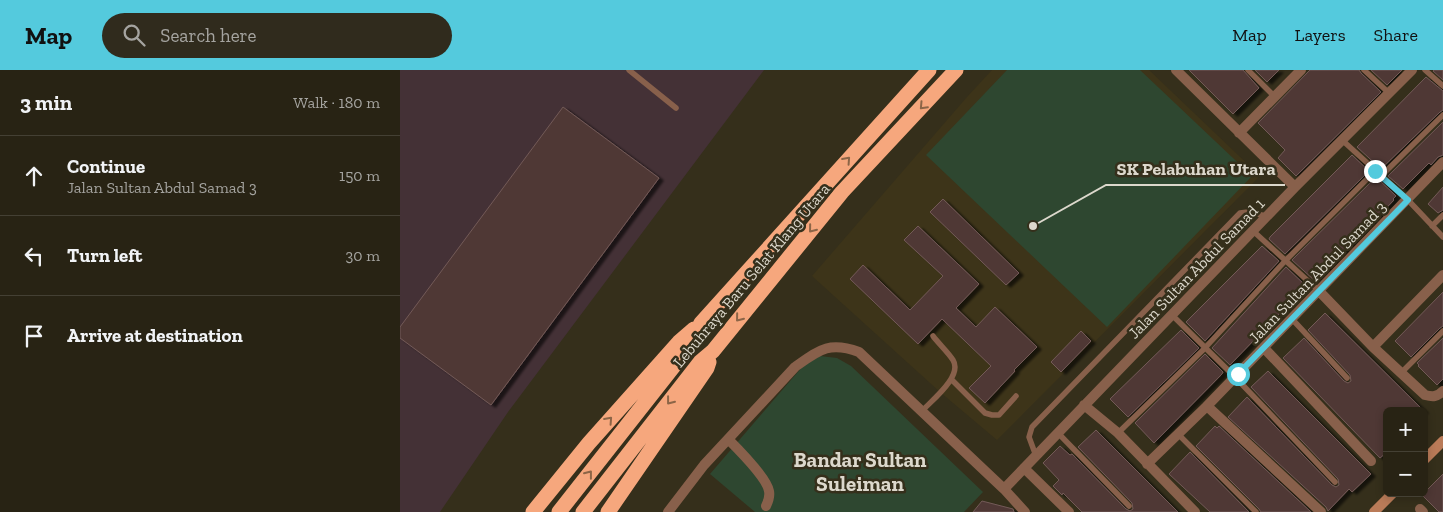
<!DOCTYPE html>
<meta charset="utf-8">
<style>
:root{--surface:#282314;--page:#302b1d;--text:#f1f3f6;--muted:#a5a4a0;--line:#444034;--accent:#54cadd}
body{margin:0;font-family:"Zilla Slab",serif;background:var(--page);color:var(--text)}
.controls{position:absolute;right:15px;bottom:15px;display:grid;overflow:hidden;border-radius:8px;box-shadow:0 2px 8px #0003}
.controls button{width:45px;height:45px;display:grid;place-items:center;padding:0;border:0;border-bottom:1px solid var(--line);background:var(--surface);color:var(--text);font:25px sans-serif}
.stop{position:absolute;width:15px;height:15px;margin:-11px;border:4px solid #54cadd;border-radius:50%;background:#fff}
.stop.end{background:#54cadd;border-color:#fff;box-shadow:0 1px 5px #0008}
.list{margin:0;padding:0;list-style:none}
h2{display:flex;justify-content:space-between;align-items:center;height:65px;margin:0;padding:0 20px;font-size:21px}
h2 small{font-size:16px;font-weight:400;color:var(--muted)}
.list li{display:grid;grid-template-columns:32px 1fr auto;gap:15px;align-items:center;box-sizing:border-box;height:80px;padding:0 20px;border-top:1px solid var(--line)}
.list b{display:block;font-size:19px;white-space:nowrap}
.list p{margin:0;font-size:16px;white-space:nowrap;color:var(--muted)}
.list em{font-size:16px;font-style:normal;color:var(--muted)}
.icon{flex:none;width:28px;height:28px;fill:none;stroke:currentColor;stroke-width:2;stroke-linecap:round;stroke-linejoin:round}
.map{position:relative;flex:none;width:1043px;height:442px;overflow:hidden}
header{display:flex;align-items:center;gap:30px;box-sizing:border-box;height:70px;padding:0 25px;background:var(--accent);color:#111}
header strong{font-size:24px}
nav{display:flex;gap:28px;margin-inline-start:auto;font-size:18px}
.search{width:350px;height:45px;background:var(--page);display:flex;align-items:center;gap:12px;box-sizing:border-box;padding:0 18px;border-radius:28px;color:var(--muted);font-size:19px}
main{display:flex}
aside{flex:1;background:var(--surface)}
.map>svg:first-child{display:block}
.industrial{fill:#443136}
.built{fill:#3d3419}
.green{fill:#2e4730}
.building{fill:#4f3836;stroke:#735a57;filter:url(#shadow)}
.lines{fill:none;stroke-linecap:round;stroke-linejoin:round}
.lane{stroke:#88604b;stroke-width:5.5}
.street{stroke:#88604b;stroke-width:10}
.secondary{stroke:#ba7b58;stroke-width:10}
.highway{stroke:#f6a77d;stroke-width:15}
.oneway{stroke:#8c6547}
.route{stroke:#54cadd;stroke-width:6}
.labels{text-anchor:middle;stroke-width:5;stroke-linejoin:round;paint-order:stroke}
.street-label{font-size:16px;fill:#dcd8cc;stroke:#352f1b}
.district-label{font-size:21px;font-weight:bold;fill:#dcd8cc;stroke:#352f1b}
.leader{fill:none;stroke:#dcd8cc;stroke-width:2}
.callout-dot{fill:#dcd8cc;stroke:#352f1b;stroke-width:2}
.callout-label{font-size:18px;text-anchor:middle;font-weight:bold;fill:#dcd8cc;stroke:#352f1b;stroke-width:5;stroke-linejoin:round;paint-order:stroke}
</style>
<header>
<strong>Map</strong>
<div class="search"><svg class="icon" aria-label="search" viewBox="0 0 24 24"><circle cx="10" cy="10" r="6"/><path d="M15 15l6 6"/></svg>Search here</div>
<nav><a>Map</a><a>Layers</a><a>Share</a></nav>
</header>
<main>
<aside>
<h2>3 min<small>Walk · 180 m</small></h2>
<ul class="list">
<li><svg class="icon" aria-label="ahead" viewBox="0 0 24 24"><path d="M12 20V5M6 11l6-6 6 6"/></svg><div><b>Continue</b><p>Jalan Sultan Abdul Samad 3</p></div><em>150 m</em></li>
<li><svg class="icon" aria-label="left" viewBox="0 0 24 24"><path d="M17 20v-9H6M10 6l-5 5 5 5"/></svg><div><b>Turn left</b></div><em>30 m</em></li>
<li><svg class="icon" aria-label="arrive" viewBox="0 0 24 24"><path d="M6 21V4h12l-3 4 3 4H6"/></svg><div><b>Arrive at destination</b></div></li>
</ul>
</aside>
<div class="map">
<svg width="1043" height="442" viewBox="0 0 1043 442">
<defs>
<filter id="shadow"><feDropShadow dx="4.5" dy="2.5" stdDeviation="1" flood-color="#0009"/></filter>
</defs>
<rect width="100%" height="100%" fill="#352f1b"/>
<path class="industrial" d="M0,0h364l-256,342 -68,100h-40z"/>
<path class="built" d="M592,0h157l111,106 -263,264 -57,-48 -128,-116 155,-179z"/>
<path class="green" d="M607,0h133l112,106 -145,151 -181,-172z
M420,286l17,2 14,8 132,126 -19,20h-209l-45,-38 93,-108z"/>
<path class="building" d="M789,0h54l16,18 -26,26z
M855,0h24l-12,12z
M910,0h49l2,3 20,19 -85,84 -18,-18 7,-8 -27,-27z
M971,0h31l-15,15z
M1034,0h9v10l-10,-9z
M1026,7l17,14v19l-3,2 -59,57 -24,-22z
M163,37l96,71 -168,227 -91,-67v-11z
M1043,52v33l-5,2 -7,8 -2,-2 -26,26 -15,-13z
M952,85l17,16 -84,83 -16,-15 1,-2z
M976,107l20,19 -3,3 1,1 -79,81 -23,-21z
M1043,117v23l-5,3 -10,-9z
M543,129l76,74 -13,12 -76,-73z
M518,156l61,58 -23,24 20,19 19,-20 42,40 -23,23 1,1 -30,32 -16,-15 22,-22 -49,-47 -24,25 -68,-65 13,-14 47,45 33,-34 -39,-36z
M862,176l17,15 -74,80 -19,-19z
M886,197l20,19 -76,79 -18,-17z
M1043,222v34l-3,2 -29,29 -16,-16z
M925,243l99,98h-37v41l-7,6 -97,-100 21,-20 40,43 4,2 3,-2 -1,-6 -42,-45z
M781,260l18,18 -71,69 -18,-18z
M681,261l10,10 -30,31 -10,-10z
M1043,268v41l-6,6 -19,-19 1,-1 -2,-2z
M805,284l18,18 -1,2 -68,69 -19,-20z
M868,301l103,103 -19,18 -3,-3 -21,22 -2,-4 -98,-90 19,-20 85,88 4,2 3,-2 -1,-6 -87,-92z
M815,356l2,2 2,-2 92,86h-50l-2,-3 -63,-63z
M696,360l82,82h-96l-19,-19 -1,2 -9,-9 6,-6 -16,-17 17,-17 10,9 2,-1 54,55 4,2 3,-2 -1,-6 -54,-56z
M790,382l59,60h-39l-41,-38z
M1043,404v38h-4l-17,-17z
M582,431l31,8 1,3h-41z"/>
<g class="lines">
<path class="lane" d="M229,0l47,38
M848,0l27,27
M964,0l25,23
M1025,0l18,16
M942,70l66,60 35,37
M981,106l62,-61
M1032,156l11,-11
M852,160l67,61
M772,245l63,62 100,105
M892,249l55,59
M1001,303l42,-42
M552,310l33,33 7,2h7l17,-19
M522,341c10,-11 41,-35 31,-51 -5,-8 -14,-16 -20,-24
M658,363l71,73
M718,363l86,-84 81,-88 90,-90
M778,364l78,78
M636,386l-7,-19 3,-10 208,-214 8,-1 18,4"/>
<path class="street" d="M776,0l119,117
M839,63l62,-63
M919,221l54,56 52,48c8,2 12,2 18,-4
M973,277l70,-72
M864,278l107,113
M684,335l34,28 77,79
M807,336l114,106
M328,369c10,10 39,39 41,52 1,5 -1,11 -3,15
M747,394l60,-58 236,-244
M624,398l45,44
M604,419l291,-302 117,-117
M1020,439l3,3
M268,442l36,-47 91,-98c24,-17 34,-26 64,-15l145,137 21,23"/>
<path class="secondary" d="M1024,390l19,-19
M974,442l19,-19"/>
<path class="highway" d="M133,442l56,-69 90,-101 15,-13
M159,442l129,-164 13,-25 228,-253
M183,442l117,-150 13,-11 129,-159 114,-122
M208,442l99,-144 2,-6"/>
</g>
<defs><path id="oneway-chevron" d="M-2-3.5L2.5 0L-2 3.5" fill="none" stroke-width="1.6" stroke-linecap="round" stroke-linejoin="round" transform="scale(1.25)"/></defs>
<g class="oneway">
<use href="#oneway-chevron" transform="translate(523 36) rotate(133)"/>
<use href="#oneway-chevron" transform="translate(447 90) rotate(-48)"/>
<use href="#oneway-chevron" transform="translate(412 159) rotate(129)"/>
<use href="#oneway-chevron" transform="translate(339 248) rotate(129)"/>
<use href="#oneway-chevron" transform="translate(270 331) rotate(128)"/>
<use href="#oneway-chevron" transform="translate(209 350) rotate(-48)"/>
<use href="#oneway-chevron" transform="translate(189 404) rotate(-52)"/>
</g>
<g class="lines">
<path class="route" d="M838,304l170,-174 -33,-29"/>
</g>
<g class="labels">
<g class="street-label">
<text transform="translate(796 198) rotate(-46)" y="6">Jalan Sultan Abdul Samad 1</text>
<text transform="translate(917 202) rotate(-46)" y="6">Jalan Sultan Abdul Samad 3</text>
<text transform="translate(351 205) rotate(-50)" y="6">Lebuhraya Baru Selat Klang Utara</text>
</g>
<g class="district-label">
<text x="460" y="397">Bandar Sultan<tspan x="460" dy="24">Suleiman</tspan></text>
</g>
</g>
<path class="leader" d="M633 156L706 115H885"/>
<circle class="callout-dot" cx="633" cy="156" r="5"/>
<g class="callout-label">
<text x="796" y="105">SK Pelabuhan Utara</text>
</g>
</svg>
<div class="controls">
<button>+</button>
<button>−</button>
</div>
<div class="stop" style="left:838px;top:304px"></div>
<div class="stop end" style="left:975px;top:101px"></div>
</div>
</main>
